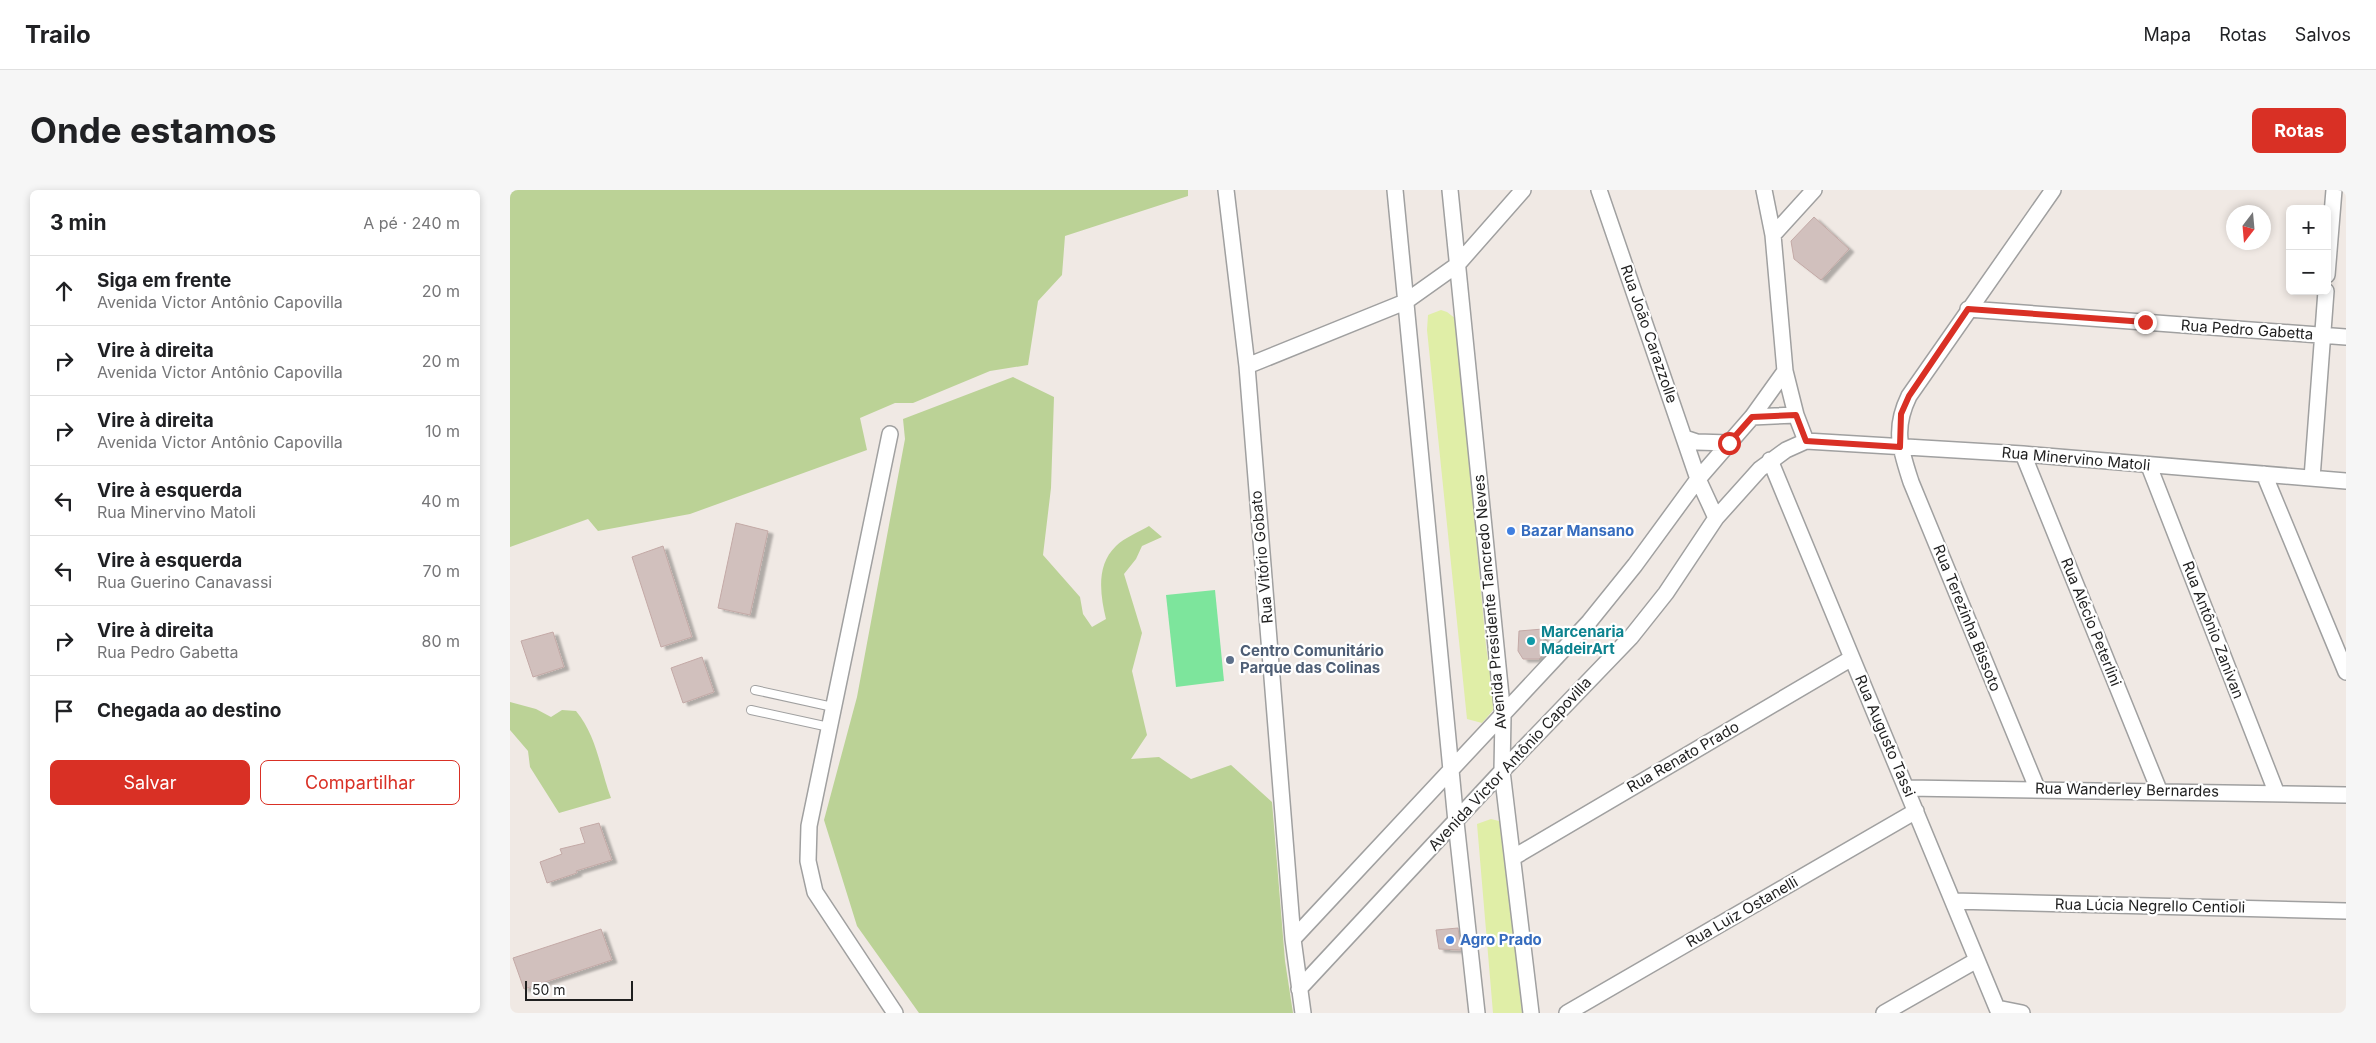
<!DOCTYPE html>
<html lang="pt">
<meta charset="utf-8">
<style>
:root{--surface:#fff;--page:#f6f6f6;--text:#202124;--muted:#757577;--line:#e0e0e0;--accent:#d93025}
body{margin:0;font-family:Inter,sans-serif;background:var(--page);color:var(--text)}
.controls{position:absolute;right:15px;top:15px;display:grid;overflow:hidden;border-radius:8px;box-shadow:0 2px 8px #0003}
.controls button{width:45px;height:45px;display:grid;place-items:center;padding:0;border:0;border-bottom:1px solid var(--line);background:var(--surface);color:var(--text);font:25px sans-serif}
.compass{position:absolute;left:1716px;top:15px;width:45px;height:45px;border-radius:50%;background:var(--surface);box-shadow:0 2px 8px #0003;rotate:196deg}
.scale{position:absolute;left:15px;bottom:12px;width:108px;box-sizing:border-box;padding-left:5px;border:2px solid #1f1f1f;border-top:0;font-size:14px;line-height:18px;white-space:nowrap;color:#1f1f1f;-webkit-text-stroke:4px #fff;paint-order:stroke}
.stop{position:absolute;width:15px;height:15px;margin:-11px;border:4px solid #d93025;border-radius:50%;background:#fff}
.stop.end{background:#d93025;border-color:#fff;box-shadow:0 1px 5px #0008}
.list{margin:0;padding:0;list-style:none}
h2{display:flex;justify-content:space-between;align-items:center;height:65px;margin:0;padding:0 20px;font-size:21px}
h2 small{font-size:16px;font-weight:400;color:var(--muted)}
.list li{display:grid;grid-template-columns:32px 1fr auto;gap:15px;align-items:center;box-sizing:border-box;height:70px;padding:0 20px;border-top:1px solid var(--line)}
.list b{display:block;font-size:19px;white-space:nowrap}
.list p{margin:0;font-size:16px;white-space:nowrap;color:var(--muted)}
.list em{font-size:16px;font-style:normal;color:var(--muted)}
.actions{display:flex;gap:10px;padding:15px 20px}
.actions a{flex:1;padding:11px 0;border:1px solid var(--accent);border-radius:8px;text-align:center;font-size:18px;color:var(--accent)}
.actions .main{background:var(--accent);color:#fff}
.icon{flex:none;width:28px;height:28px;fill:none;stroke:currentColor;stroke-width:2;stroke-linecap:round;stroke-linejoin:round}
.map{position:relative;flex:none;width:1836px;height:823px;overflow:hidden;border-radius:8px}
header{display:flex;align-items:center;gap:30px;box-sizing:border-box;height:70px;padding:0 25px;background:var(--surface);border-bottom:1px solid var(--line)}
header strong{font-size:24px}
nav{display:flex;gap:28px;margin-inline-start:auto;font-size:18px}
.intro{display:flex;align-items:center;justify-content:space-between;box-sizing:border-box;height:120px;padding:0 30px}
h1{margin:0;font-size:35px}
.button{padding:12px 22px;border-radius:8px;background:var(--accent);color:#fff;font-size:18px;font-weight:700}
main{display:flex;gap:30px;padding:0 30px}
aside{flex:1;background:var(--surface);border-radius:8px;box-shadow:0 2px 8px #0003}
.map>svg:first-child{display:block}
.grass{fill:#e0eea7}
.forest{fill:#bbd296}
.pitch{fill:#7de59c}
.building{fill:#d1c0bd;stroke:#c3a9a6;filter:url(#shadow)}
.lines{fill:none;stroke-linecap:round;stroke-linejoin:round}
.service-casing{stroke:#a0a0a0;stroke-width:10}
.minor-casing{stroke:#a0a0a0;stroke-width:18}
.service{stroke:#fff;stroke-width:8}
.minor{stroke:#fff;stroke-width:15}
.route{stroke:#d93025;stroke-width:6}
.shop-dot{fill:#3f7fe0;stroke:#fff;stroke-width:2}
.culture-dot{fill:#0f9aa8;stroke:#fff;stroke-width:2}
.service-dot{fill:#5c6f8a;stroke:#fff;stroke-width:2}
.labels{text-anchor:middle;stroke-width:4.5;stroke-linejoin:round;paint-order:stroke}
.street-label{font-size:15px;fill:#1f1f1f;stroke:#fff}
.shop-label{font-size:15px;font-weight:bold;fill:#366cbe;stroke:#fff;text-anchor:start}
.culture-label{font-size:15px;font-weight:bold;fill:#0d838f;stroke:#fff;text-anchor:start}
.service-label{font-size:15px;font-weight:bold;fill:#4e5e75;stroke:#fff;text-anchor:start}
</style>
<header>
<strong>Trailo</strong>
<nav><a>Mapa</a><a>Rotas</a><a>Salvos</a></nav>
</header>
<div class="intro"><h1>Onde estamos</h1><a class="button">Rotas</a></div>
<main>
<aside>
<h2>3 min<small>A pé · 240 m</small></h2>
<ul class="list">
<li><svg class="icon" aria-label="ahead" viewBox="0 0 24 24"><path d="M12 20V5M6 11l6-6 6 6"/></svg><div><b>Siga em frente</b><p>Avenida Victor Antônio Capovilla</p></div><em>20 m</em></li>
<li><svg class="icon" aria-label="right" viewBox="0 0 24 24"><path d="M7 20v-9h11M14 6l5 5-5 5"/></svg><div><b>Vire à direita</b><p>Avenida Victor Antônio Capovilla</p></div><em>20 m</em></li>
<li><svg class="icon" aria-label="right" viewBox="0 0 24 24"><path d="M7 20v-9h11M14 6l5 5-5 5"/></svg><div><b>Vire à direita</b><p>Avenida Victor Antônio Capovilla</p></div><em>10 m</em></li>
<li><svg class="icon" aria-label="left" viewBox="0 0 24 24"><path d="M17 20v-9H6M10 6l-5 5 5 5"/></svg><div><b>Vire à esquerda</b><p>Rua Minervino Matoli</p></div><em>40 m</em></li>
<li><svg class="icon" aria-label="left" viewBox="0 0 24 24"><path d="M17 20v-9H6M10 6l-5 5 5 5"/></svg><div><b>Vire à esquerda</b><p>Rua Guerino Canavassi</p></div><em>70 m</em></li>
<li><svg class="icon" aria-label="right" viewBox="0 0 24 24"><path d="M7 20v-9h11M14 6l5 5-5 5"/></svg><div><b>Vire à direita</b><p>Rua Pedro Gabetta</p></div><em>80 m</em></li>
<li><svg class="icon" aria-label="arrive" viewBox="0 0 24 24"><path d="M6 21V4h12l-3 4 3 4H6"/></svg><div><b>Chegada ao destino</b></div></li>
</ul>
<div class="actions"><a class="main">Salvar</a><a>Compartilhar</a></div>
</aside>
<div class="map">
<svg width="1836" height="823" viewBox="0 0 1836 823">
<defs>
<filter id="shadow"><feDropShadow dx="5" dy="3" stdDeviation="1" flood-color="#0004"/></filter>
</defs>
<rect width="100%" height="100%" fill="#f0e9e4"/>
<path class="grass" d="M931,120l6,2 9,7 30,327 9,62 -13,15 -15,-4 -40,-389 1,-15z
M981,629l12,3 19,191h-29l-16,-189z"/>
<path class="forest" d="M0,0h678v6l-123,40 -3,39 -24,26 -10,64 -38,6 -77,32h-18l-35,15 7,32 -177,64 -92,17 -10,-12 -78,28z
M503,187l41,20 -3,91 -8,67 37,42 3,17 9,13 14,-8c-6,-25 -10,-54 10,-73 8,-8 23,-14 33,-20l13,11 -20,9 -6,13 -12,15 18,59 -10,38 15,64 -16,24 28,-2 32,22 40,-14 41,37 13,159 8,52h-374l-62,-87 -33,-106 33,-123 48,-258 -2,-20z
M0,512l26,7 15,8 11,-7 14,1c21,25 24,58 35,87l-52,15 -29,-46 -2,-16 -18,-21z"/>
<path class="pitch" d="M705,400l9,91 -48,6 -10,-92z"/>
<path class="building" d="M1304,27l35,32 -28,31 -27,-21 -3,-18z
M226,333l32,8 -18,84 -32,-7z
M153,356l29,91 -31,10 -29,-90z
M1033,439l1,25 -5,5h-16l-5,-8 1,-20z
M43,442l11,35 -31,10 -12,-36z
M192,467l12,35 -31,11 -12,-35z
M89,633l13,37 -36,11 1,2 -30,10 -7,-21 22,-8 -2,-5 25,-6 -5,-15z
M948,738l3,22 -22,-1 -3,-19z
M91,739l11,31 -88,29 -11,-31z"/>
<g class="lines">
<g class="service-casing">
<path id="service" d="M245,500l78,17
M241,520l78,17"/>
</g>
<g class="minor-casing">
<path id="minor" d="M716,0l21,176 46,573 10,74
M885,0l61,632 21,191
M940,0l53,526 -1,55 29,242
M1089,0l99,289 18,39
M1254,0l9,45 12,136 11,44
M1263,45l41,-45
M1817,85l7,-85
M1458,119l378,28
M737,176l158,-64 52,-37 66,-75
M380,244l-81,392 -1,35 7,31 80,121
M1175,248l12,4 32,1
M1296,251l217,13 323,27
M1513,264l136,336
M1260,270l229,553
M1639,276l128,328
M1754,284l82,198
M1802,288l14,-187
M1397,598l439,7
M1527,598l-126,-306c-11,-34 -18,-53 -2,-86l144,-206
M1004,667l338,-199
M1443,711l393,10
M783,749l296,-317 46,-57 63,-86 54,-62 33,-46
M789,799l203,-218 129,-134 35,-44 50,-75 44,-49 26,-19 20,-9 -10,-26 -44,2
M1487,818l25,5
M1057,823l349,-202
M1374,823l93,-53"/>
</g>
<use href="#service" class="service"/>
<use href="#minor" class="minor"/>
</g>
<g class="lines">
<path class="route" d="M1219,253l23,-26 44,-2 10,26 94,6 1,-33 8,-18 59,-87 177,13"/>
</g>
<g class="shop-dot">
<circle cx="1001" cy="341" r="5"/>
<circle cx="940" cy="750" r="5"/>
</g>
<circle class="culture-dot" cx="1021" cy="451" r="5"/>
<circle class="service-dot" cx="720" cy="470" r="5"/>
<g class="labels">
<g class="street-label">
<text transform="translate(1737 140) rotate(4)" y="5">Rua Pedro Gabetta</text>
<text transform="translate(1139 144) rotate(71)" y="5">Rua João Carazzolle</text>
<text transform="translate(1566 269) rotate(5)" y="5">Rua Minervino Matoli</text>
<text transform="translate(752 367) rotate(-95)" y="5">Rua Vitório Gobato</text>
<text transform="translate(980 412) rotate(-95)" y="5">Avenida Presidente Tancredo Neves</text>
<text transform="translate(1457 428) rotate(68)" y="5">Rua Terezinha Bissoto</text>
<text transform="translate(1581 432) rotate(68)" y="5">Rua Alécio Peterlini</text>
<text transform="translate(1703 440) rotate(69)" y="5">Rua Antônio Zanivan</text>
<text transform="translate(1375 546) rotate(67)" y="5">Rua Augusto Tassi</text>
<text transform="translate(1173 567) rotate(-30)" y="5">Rua Renato Prado</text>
<text transform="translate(1000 574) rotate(-47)" y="5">Avenida Victor Antônio Capovilla</text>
<text transform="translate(1617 600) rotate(1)" y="5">Rua Wanderley Bernardes</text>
<text transform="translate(1640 716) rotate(1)" y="5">Rua Lúcia Negrello Centioli</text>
<text transform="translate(1232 722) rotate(-30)" y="5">Rua Luiz Ostanelli</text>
</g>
<g class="shop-label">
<text x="1011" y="346">Bazar Mansano</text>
<text x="950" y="755">Agro Prado</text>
</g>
<g class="culture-label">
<text x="1031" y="447">Marcenaria<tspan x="1031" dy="17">MadeirArt</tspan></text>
</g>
<g class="service-label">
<text x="730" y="466">Centro Comunitário<tspan x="730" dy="17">Parque das Colinas</tspan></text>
</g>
</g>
</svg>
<div class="controls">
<button>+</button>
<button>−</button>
</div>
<svg class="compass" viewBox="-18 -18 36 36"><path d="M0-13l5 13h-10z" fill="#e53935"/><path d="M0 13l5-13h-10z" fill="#757577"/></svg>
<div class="scale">50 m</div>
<div class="stop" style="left:1219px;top:253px"></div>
<div class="stop end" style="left:1635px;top:132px"></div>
</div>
</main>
